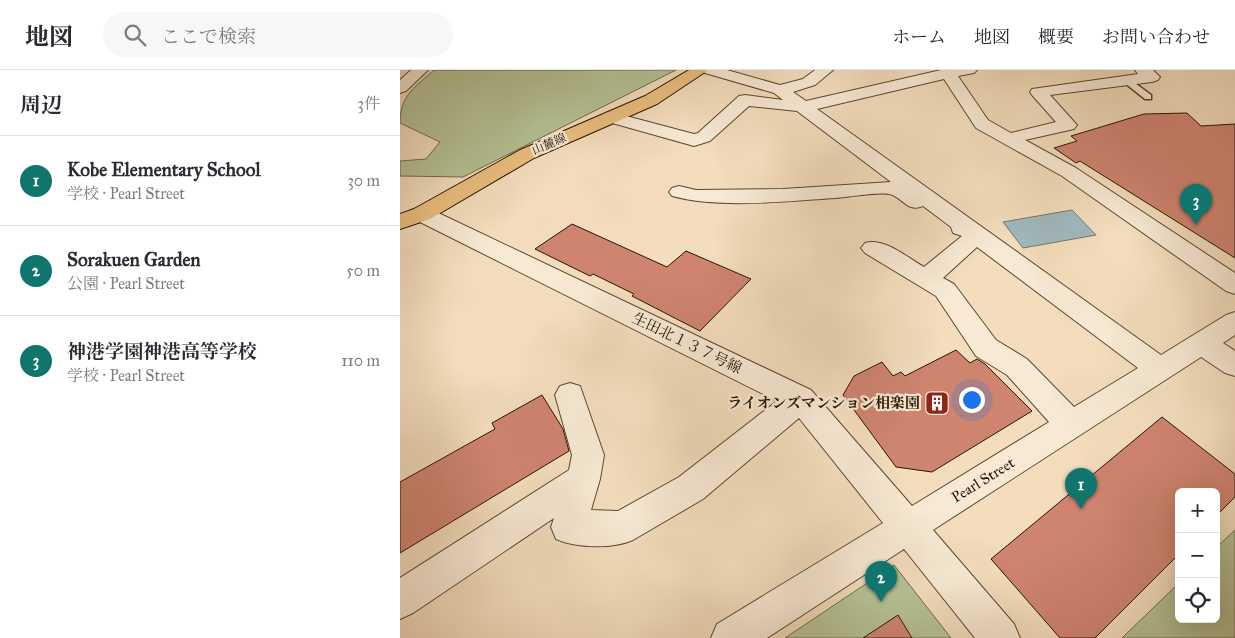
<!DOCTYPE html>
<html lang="ja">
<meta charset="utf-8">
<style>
:root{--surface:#fff;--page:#f7f7f7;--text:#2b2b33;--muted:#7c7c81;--line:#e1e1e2;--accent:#0f766e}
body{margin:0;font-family:"IM FELL Great Primer","Noto Serif JP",serif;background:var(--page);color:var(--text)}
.controls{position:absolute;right:15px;bottom:15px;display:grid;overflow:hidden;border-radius:8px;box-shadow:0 5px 20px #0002}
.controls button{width:45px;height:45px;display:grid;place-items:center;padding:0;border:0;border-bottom:1px solid var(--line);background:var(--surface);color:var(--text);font:25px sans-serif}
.you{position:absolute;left:571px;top:329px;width:18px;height:18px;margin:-12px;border:4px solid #fff;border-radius:50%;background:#1a73e8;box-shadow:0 0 0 8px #1a73e833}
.badge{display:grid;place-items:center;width:32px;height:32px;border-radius:50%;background:var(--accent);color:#fff;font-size:16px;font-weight:700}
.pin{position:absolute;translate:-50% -41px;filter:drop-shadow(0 1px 2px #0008)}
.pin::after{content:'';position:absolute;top:26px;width:18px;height:15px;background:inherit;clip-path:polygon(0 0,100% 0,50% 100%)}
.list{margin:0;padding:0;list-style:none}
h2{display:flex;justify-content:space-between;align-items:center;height:65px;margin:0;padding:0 20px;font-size:21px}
h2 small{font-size:16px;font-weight:400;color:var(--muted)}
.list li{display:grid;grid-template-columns:32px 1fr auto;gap:15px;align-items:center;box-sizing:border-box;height:90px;padding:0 20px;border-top:1px solid var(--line)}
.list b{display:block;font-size:19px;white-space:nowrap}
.list p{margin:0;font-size:16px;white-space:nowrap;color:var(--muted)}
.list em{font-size:16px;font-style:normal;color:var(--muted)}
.icon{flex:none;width:28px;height:28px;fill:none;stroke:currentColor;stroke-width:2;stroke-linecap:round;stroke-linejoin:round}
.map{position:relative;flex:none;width:835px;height:568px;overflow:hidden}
header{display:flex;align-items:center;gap:30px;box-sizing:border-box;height:70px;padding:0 25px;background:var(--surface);border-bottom:1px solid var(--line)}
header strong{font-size:24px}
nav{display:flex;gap:28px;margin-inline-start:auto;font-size:18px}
.search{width:350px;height:45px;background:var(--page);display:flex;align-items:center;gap:12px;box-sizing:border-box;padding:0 18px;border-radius:28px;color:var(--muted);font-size:19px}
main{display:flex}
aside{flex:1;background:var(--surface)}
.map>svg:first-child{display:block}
.green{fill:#b5c295;stroke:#706b4a}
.water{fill:#a1b8bd;stroke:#717671}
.building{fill:#cf8470;stroke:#2a1400}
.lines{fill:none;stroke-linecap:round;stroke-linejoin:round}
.lane-casing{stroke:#5c462f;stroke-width:3}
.street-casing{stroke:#5c462f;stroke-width:2}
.primary-casing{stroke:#2a1400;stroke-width:2}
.lane{fill:#f7e9d4;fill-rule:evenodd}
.street{fill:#f7e9d4;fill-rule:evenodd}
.primary{fill:#eabe7e;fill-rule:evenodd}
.labels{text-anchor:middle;stroke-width:4.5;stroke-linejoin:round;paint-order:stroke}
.far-street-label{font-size:12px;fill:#2a1400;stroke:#f7e9d4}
.street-label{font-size:15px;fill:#2a1400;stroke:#f7e9d4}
.poi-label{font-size:15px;font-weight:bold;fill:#2a1400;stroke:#f7e9d4;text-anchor:end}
</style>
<header>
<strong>地図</strong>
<div class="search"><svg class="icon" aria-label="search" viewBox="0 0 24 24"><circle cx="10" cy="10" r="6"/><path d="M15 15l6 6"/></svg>ここで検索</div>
<nav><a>ホーム</a><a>地図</a><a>概要</a><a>お問い合わせ</a></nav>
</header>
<main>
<aside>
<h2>周辺<small>3件</small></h2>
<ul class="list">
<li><span class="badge">1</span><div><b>Kobe Elementary School</b><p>学校 · Pearl Street</p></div><em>30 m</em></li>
<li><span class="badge">2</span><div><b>Sorakuen Garden</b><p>公園 · Pearl Street</p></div><em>50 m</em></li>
<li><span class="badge">3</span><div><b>神港学園神港高等学校</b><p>学校 · Pearl Street</p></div><em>110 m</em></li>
</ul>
</aside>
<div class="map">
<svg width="835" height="568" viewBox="0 0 835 568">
<rect width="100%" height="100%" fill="#f3ddbd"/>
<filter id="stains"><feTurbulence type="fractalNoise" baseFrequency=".004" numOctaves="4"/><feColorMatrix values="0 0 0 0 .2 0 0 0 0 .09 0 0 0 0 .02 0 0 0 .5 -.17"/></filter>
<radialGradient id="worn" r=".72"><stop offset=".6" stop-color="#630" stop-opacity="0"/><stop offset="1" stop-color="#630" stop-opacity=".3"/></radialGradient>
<path class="green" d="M34,0h242l-213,107 -63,-1v-15l26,-2 14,-17 -40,-19c0,-28 15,-36 34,-53z
M835,460v108h-113l57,-55v36h37v-71z
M494,495l57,73h-166z"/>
<path class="water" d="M672,140l24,25 -73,13 -20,-26z"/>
<path class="building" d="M787,43l14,13 34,-2v134l-155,-97 -4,2 -22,-15 23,-7 -6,-5 73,-22z
M172,154l95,43 19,-16 65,28 -51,52 -68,-35 2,-2 -41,-20 -3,2 -55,-27z
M556,280l14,13 7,-4 8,5 47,47 -100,61 -36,-5 -53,-72 11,-19 28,-14 11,14 8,-4 4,4z
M142,325l21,34 6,22 -169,102v-71l95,-53 -3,-6z
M762,347l73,57v23l-19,19v-24h-37v62l-84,84h-35l-69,-79z
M498,545l14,23h-49z"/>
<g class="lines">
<g class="lane-casing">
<path id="lane" d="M728,8l23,17v4h-6l-20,-16 -1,-2z"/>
</g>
<g class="street-casing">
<path id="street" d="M11,0h17l-22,21 -6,2v-13z
M302,0h25l53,15 23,-6 12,-9h18l-18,15 -22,7 13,9 135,-31h36l-3,3 -16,3 30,44 23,13 45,-11 -24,-27 -2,-3 2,-3 106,-15 -3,-4h18l7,7 -2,3 -6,2 -102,13 27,30 -3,4 -49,11 51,28 159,105v21l-9,-3 -164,-115 -86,-48 -32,-49 -127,30 344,246 65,-40 9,-3v23l-12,8 12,8v25l-10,-3 -24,-16 -268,173 81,94 6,14h-45l-71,-89 -137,89h-56l6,-14 166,-101 -84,-105 -96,81 -70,41c-20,9 -57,8 -77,-1l-5,-12 3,-9 -141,95 -13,6v-41l169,-108 3,-15 -17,-60 5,-9 10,-3 10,3 24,69 -4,24 -9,31 27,1 61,-34 98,-76 -363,-182 -3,-5 3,-5 8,-2 8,2 381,181 101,116 137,-84 -42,-47 -31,-19 -40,-60 -71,-43 -4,-5 4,-5c19,-6 43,15 59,24l38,-31 -9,-3 -2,-6 -28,-21c-16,7 -20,-9 -34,-12 -9,-2 -42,3 -53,4 -51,3 -115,11 -164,-2l-3,-4 3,-4 7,-2 17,4 87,-1 108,-7 -94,-71 -48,-5 -39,35 -16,5 -89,-25 -3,-4 3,-4 6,-1 83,22 4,-1 41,-37 6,-1 38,5 -9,-7 -69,-20zM577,177l161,121 -64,39 -47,-48 -31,-19 -42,-56 -11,-6z"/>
</g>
<g class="primary-casing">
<path id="primary" d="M289,0h19l-51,34 -123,54 -104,61 -30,10v-15l14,-5 106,-59 125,-54z"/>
</g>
<use href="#lane" class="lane"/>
<use href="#street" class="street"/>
<use href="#primary" class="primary"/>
</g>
<defs>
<g id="building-square" transform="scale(1.25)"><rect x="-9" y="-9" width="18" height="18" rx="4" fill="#8f2418" stroke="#f7e9d4"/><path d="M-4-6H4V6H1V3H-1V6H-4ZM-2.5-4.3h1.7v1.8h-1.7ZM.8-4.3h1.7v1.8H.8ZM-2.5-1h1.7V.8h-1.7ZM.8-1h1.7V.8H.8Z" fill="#fff"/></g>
</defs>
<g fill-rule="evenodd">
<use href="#building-square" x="537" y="333"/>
</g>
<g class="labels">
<g class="far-street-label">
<text transform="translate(149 74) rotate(-23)" y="4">山麓線</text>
</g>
<g class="street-label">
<text transform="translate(287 273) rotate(26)" y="5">生田北１３７号線</text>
<text transform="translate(583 410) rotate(-32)" y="5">Pearl Street</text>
</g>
<g class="poi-label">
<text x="520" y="338">ライオンズマンション相楽園</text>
</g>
</g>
<rect width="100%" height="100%" filter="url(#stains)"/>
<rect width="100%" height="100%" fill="url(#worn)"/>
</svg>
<div class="controls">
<button>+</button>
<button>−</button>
<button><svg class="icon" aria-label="locate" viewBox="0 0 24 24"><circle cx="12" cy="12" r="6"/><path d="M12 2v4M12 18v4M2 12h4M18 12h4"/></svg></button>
</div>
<div class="you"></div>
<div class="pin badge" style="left:681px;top:439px">1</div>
<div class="pin badge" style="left:481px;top:532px">2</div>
<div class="pin badge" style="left:796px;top:155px">3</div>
</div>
</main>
